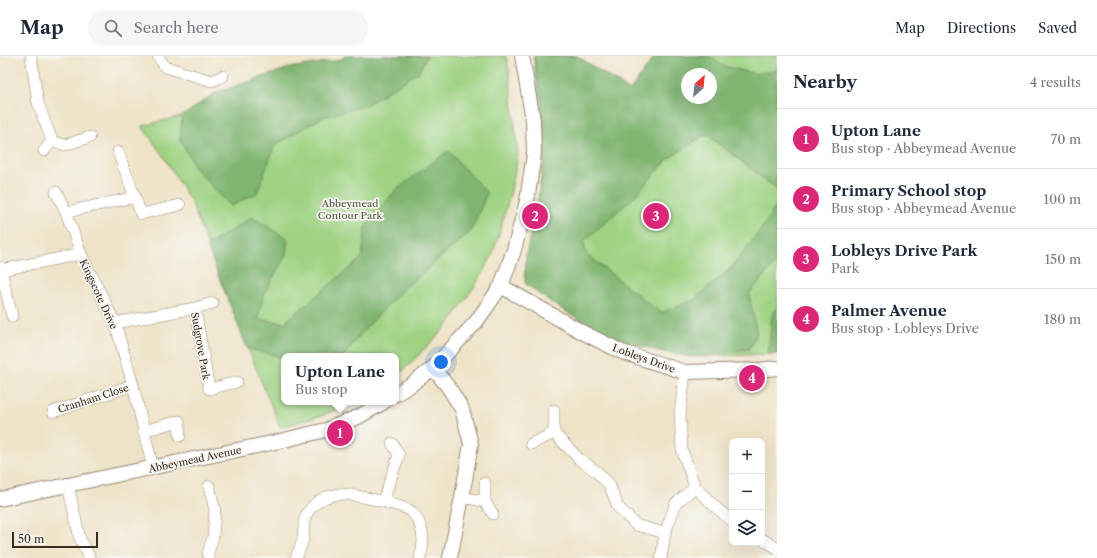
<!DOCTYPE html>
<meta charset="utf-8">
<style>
:root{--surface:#fff;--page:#f6f6f7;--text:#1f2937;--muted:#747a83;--line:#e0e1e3;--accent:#db2777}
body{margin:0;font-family:"Libre Caslon Text",serif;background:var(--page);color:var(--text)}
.controls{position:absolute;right:12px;bottom:12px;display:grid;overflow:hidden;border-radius:8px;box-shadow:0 4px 16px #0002}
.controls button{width:36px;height:36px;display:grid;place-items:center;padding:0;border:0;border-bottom:1px solid var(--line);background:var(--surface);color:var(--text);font:20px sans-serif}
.compass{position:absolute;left:681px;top:12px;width:36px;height:36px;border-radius:50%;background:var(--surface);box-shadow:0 4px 16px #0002;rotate:27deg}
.scale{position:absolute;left:12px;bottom:10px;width:86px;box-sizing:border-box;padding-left:4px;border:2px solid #3b2a1e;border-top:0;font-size:11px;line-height:14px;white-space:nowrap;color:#3b2a1e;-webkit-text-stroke:3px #f6f6f2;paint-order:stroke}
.you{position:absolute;left:441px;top:306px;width:14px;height:14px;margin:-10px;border:3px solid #fff;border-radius:50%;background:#1a73e8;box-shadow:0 0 0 6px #1a73e833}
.badge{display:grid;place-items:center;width:26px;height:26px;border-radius:50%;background:var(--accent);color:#fff;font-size:13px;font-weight:700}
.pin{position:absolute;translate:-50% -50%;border:2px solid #fff;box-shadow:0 1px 4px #0006}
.popup{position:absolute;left:281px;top:297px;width:118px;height:52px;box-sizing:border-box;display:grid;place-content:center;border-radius:8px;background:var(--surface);filter:drop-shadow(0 1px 3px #0005);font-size:13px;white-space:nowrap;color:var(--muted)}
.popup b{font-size:15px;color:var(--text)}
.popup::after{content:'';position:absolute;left:50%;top:100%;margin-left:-8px;border:8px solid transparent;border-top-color:var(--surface)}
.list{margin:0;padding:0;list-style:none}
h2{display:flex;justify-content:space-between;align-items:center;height:52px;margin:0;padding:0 16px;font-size:17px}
h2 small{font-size:13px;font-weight:400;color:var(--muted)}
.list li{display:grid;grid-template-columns:26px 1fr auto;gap:12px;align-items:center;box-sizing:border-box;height:60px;padding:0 16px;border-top:1px solid var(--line)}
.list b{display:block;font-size:15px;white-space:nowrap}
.list p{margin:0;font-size:13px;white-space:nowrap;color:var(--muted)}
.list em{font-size:13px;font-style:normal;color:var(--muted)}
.icon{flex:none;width:22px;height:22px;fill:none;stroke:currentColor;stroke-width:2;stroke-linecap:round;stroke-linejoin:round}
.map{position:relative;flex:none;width:777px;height:502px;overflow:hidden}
header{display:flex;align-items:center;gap:24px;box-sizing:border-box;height:56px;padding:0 20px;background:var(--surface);border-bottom:1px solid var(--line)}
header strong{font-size:19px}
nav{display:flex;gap:22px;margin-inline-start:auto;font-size:14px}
.search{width:280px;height:36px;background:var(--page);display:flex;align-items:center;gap:10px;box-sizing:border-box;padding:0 14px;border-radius:22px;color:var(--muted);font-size:15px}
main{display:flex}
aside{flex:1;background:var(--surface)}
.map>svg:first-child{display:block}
.green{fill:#9fd383;stroke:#6d7e50;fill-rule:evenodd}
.forest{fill:#7fb571;stroke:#5d7048;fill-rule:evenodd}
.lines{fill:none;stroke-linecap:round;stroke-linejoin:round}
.minor-casing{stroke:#958672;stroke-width:12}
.tertiary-casing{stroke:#958672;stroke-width:16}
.minor{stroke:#fff;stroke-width:11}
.tertiary{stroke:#fff;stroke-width:14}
.labels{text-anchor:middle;stroke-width:3.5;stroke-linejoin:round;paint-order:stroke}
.park-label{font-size:10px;fill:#545437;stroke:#f6f6f2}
.street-label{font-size:10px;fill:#3b2a1e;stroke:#f6f6f2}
</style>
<header>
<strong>Map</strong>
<div class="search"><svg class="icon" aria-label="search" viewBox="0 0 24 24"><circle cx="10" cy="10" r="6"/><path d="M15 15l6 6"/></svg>Search here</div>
<nav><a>Map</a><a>Directions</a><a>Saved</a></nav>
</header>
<main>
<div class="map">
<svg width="777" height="502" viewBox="0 0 777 502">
<rect width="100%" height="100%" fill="#f6f6f2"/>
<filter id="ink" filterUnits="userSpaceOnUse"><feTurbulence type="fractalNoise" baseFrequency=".025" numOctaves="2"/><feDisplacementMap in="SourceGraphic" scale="8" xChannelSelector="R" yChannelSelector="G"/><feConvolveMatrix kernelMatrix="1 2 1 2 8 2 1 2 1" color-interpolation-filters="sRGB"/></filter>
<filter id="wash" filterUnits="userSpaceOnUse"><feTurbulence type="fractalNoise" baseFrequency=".012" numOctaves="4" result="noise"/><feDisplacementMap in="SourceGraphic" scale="16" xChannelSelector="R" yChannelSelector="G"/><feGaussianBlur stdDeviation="0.9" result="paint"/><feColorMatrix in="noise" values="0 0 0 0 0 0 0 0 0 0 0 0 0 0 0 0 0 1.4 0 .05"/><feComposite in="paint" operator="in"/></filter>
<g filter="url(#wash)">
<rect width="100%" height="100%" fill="#efe3c7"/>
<path class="green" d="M347,0h159l3,14 9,85 -8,40 -11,39 -7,22 -16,28 -28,41 -44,45 -8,5v-19h-112v46h67l-27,13 -44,12 -62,-152 -26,-71 -26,-44 -24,-34 40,-10 35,-20 122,-36z
M533,0h44l53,35 25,-35h122v298l-86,3 -53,-12 -73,-34 -41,-34 21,-122zM687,18h24v24h-24z"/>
<path class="forest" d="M345,0h82l-8,16 -55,34 -41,11 -48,28 -18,48 -26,13 -35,-37 -16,-30 2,-23 33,-23 74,-25 50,-8z
M534,0h43l53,35 25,-35h54l14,10 33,8 21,-4v119l-71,-55 -38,25 -34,38 -50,44 2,13 75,59 33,-13 39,-34 32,-42 12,-20v57l-28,33 8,40 -8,15c-14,2 -29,6 -43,7 -47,1 -101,-20 -141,-45 -14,-8 -27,-18 -40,-28l1,-29 14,-60 4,-46 -2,-42zM687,18h24v24h-24z
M448,95l39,42 -16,38 -72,62 -34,36 -22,27h-59v2l-37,-10 -40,-102 45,-29 36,22 -2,16 -23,41 -5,23 26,4 78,-65 4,-34 30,-34z
M777,250v48h-9l4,-38z"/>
</g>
<g filter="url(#ink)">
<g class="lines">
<g class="minor-casing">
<path id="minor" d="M31,0l7,47 14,38 13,4 25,-8
M158,0l7,11 47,14 11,-5
M44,95l8,-10
M118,96l17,45
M56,136l10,20 15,42 34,69 18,62 20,83
M66,156l69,-15 6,17 39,-9
M0,211l1,3 80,-16
M1,214l11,46
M195,252l18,-5
M115,267l80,-15 14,81 28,-7
M685,316l-5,43 2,35 13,37 18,18 19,16
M554,354v23l25,26 18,13 12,12 9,23 18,18 29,8
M53,356l80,-27
M143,375l36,-10 1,15
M531,388l23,-11
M68,429l12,54 10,19
M462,441l23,5v-19
M383,445l16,-46 -7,-12
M485,446l8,12
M762,483l15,9
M209,502l-1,-5 5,-16 2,-27 -6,-24
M296,502c2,-6 6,-13 7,-20 2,-14 -2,-19 9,-31 7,-9 19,-12 30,-13 10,0 65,12 70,18 12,13 13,30 8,46
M661,502l4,-25 11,-30 19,-16"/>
</g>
<g class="tertiary-casing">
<path id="tertiary" d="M501,230l81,46 40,20 63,20 73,-2 19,-2
M433,312l16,20 13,21 9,35 -9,53 -12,61
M396,338l16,-10 21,-16 17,-18 26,-28 10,-14 15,-22 13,-36 13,-49 7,-47 -1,-34 -11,-64
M0,443l276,-57 50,-12 32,-13 26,-15"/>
</g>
<use href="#minor" class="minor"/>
<use href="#tertiary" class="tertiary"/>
</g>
</g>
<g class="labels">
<g class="park-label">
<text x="350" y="151">Abbeymead<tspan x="350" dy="12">Contour Park</tspan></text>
</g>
<g class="street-label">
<text transform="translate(99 238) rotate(65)" y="4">Kingscote Drive</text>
<text transform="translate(201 290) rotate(80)" y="4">Sudgrove Park</text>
<text transform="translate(644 302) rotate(20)" y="4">Lobleys Drive</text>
<text transform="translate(93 342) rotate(-18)" y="4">Cranham Close</text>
<text transform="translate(195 403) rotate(-12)" y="4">Abbeymead Avenue</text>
</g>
</g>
</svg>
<div class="controls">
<button>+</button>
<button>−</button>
<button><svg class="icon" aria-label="layers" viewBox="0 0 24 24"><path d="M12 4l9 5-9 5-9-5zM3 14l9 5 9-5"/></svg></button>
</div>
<svg class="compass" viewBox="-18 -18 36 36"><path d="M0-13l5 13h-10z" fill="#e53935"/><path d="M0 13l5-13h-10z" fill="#747a83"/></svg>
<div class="scale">50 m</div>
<div class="you"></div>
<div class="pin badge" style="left:340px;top:377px">1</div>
<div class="popup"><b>Upton Lane</b>Bus stop</div>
<div class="pin badge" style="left:535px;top:160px">2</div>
<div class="pin badge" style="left:656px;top:160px">3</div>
<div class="pin badge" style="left:752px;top:322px">4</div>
</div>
<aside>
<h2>Nearby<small>4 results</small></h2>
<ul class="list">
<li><span class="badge">1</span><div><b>Upton Lane</b><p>Bus stop · Abbeymead Avenue</p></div><em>70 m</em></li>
<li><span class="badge">2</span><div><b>Primary School stop</b><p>Bus stop · Abbeymead Avenue</p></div><em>100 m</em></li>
<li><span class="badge">3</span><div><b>Lobleys Drive Park</b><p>Park</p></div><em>150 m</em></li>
<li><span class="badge">4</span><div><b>Palmer Avenue</b><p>Bus stop · Lobleys Drive</p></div><em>180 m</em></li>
</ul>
</aside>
</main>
